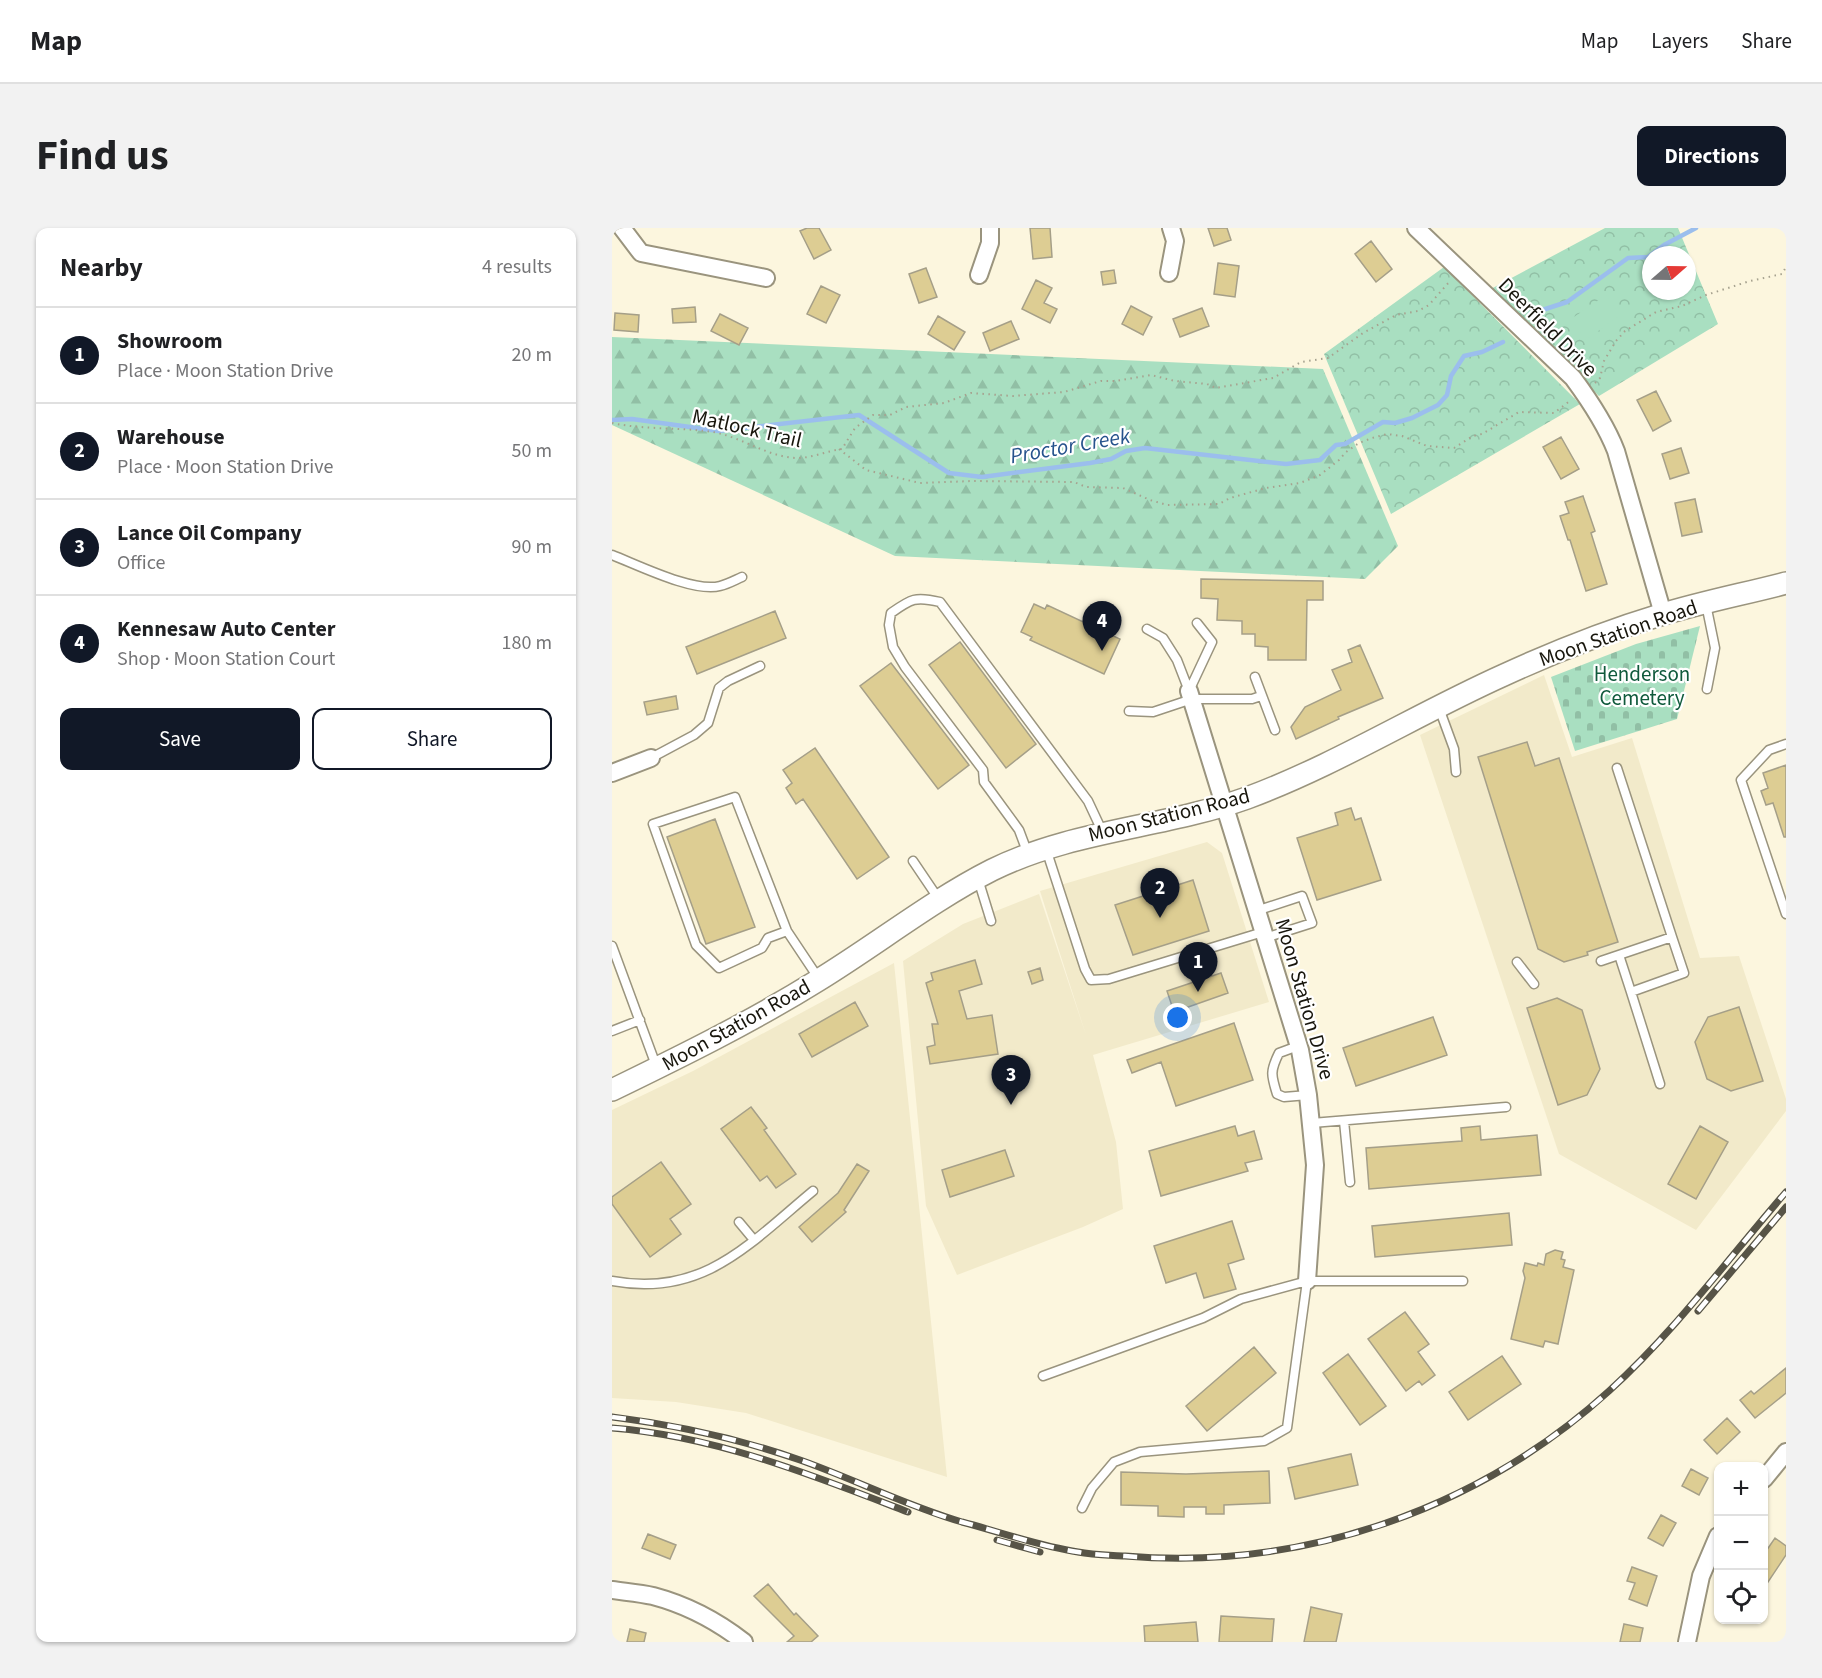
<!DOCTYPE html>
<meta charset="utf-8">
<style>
:root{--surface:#fff;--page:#f2f2f2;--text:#202124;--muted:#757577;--line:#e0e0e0;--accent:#111827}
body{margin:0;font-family:"Source Sans 3",sans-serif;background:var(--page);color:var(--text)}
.controls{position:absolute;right:18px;bottom:18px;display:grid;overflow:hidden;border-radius:12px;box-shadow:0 2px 4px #0004}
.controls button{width:54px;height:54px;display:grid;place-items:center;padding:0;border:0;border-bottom:2px solid var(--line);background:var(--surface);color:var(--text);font:30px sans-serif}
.compass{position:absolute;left:1030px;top:18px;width:54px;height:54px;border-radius:50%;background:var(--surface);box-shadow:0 2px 4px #0004;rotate:70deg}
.you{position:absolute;left:566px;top:790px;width:21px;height:21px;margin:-15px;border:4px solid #fff;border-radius:50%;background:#1a73e8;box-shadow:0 0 0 9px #1a73e833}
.badge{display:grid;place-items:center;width:39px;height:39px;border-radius:50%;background:var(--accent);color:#fff;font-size:20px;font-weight:700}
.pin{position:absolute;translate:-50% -50px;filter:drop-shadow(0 2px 3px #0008)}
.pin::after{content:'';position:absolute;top:32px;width:21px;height:18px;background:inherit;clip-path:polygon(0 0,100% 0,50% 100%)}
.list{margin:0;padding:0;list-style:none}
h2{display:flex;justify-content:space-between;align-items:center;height:78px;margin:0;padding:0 24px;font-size:26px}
h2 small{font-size:20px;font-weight:400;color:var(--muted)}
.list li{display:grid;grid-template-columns:39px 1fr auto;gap:18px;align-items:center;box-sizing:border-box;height:96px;padding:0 24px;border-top:2px solid var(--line)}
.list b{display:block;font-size:22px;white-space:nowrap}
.list p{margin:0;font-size:20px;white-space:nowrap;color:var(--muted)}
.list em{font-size:20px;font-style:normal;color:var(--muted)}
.actions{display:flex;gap:12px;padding:18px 24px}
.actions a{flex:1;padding:14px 0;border:2px solid var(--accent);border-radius:12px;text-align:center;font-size:21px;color:var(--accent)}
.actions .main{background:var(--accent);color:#fff}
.icon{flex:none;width:33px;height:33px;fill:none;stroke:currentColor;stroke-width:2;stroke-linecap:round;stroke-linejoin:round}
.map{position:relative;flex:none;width:1174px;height:1414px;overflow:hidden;border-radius:12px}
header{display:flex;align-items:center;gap:36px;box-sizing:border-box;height:84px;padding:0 30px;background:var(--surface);border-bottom:2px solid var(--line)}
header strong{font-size:28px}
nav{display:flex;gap:33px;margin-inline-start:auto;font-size:21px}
.intro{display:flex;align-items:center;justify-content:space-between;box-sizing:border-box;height:144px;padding:0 36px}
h1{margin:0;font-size:42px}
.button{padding:15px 27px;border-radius:12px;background:var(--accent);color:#fff;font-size:21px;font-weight:700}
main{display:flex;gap:36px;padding:0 36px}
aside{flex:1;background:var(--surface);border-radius:12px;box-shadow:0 2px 4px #0004}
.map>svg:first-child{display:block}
.built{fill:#f2eaca}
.forest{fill:url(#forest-firs)}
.cemetery{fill:url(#cemetery-stones)}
.park{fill:url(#park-crowns);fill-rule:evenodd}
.garden{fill:#a9dfc1}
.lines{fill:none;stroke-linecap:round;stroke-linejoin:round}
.stream{stroke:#9bbeed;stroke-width:4.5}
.building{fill:#ddcd93;stroke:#a59f88;stroke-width:1.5}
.service-casing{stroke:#9a947e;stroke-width:11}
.minor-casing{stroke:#9a947e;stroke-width:20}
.tertiary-casing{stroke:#9a947e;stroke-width:24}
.path{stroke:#a6a28f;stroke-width:2;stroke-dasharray:1.5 4.5;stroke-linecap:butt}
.service{stroke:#fff;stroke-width:8}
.minor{stroke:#fff;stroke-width:16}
.tertiary{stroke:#fff;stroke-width:21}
.rail-casing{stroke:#575447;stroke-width:7}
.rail{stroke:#fff;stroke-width:4.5;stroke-dasharray:14;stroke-linecap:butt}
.labels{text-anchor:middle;stroke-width:4.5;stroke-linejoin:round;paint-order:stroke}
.street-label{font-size:21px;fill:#18160d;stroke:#fff}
.park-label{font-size:21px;fill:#105a3c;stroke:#fff}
.water-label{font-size:22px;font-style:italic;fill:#25528c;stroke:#fff}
</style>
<header>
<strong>Map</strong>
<nav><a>Map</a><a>Layers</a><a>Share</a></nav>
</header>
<div class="intro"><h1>Find us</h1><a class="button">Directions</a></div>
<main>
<aside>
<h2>Nearby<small>4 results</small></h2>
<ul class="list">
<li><span class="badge">1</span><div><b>Showroom</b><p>Place · Moon Station Drive</p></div><em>20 m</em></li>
<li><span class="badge">2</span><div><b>Warehouse</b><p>Place · Moon Station Drive</p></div><em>50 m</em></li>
<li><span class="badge">3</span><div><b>Lance Oil Company</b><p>Office</p></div><em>90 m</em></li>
<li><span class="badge">4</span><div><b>Kennesaw Auto Center</b><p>Shop · Moon Station Court</p></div><em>180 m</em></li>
</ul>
<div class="actions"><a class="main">Save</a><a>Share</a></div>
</aside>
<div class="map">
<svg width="1174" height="1414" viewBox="0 0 1174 1414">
<defs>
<pattern id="forest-firs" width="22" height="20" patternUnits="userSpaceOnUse" patternTransform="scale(1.5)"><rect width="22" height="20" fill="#a9dfc1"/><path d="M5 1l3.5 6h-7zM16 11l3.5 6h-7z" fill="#91bfa5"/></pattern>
<pattern id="cemetery-stones" width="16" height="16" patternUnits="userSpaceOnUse" patternTransform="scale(1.5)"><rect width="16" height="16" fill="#a9dfc1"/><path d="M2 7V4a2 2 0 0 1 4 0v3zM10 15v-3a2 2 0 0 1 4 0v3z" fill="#91bfa5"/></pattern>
<pattern id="park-crowns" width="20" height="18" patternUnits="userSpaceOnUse" patternTransform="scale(1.5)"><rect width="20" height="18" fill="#a9dfc1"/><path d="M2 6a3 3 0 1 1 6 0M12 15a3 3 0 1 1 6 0" fill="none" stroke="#91bfa5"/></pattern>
</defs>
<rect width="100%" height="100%" fill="#fcf6de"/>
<path class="built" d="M932,447l28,82 60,-19 68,220 39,-2 47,143v12l-90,119 -137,-76 -139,-419z
M595,614l15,11 47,149 -176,53 23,87 7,67 -40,18 -126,48 -31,-69 -23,-245 60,-37 76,-30 47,141 -46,-144z
M282,735l53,514 -201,-64 -70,-11 -64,-4v-288l81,-39z"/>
<path class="forest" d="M0,109l711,32 75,177 -33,33 -470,-23 -283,-131z"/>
<path class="cemetery" d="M1088,398l-23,93 -102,32 -24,-74 85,-33z"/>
<path class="park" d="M993,0h73l40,96 -119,72 -110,-106zM1039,27h36v36h-36z
M832,39l136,137 -189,110 -67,-160z"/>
<path class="garden" d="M994,67l14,20 -34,25 -15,-21z"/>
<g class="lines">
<path class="stream" d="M918,86l37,-12 61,-44 20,-1 16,-12 32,-17
M0,192l20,-1 87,12 140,-16 90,58 33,4 108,-14 21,-4 15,-8 19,-3 141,16 34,-4 16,-15 9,-1 38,-22 12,1 17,-5 26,-13 9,-10 4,-19 13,-20 18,-4 21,-10"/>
</g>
<path class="building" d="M195,0h12l12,22 -17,9 -14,-28z
M418,0h20l2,29 -19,2z
M596,0h19l4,12 -17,6z
M759,13l21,28 -16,13 -21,-28z
M606,35l21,3 -4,31 -21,-3z
M314,40l11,29 -18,6 -10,-29z
M502,42l2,13 -13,2 -2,-13z
M424,52l16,8 -8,15 13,6 -7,14 -28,-14z
M209,58l19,9 -14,28 -19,-9z
M519,78l21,11 -9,18 -21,-11z
M83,79l1,15 -23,1 -1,-14z
M590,80l7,18 -29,11 -7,-18z
M3,85l24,2 -1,17 -24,-2z
M108,86l28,14 -9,17 -28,-14z
M326,88l27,16 -11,18 -26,-16z
M399,93l8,18 -29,12 -7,-18z
M1044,163l15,30 -18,10 -16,-31z
M949,209l18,32 -18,10 -18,-32z
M1069,220l8,25 -19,6 -8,-25z
M971,268l12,35 -4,2 16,51 -21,7 -16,-51h-2l-8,-24 9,-3 -4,-11z
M1083,271l7,33 -20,4 -7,-33z
M589,351l122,2v19h-16l-1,60h-38v-13l-13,-1v-12h-13v-13l-25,-1 1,-21 -17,-1z
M422,376l11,5 2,-4 73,34 -16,35 -74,-34 2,-3 -11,-5z
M163,383l11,27 -89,36 -11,-27z
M348,414l76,102 -30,24 -77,-103z
M748,417l23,53 -45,19 1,2 -43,20 -5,-12 14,-20 36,-17 -9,-20 20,-8 -4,-12z
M279,435l78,102 -31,24 -78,-103z
M64,468l2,13 -31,6 -3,-13z
M915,514l8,24 24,-8 59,184 -31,10 1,3 -24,7 -26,-13 -60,-192z
M203,520l74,109 -32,22 -54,-80 -7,5 -10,-16 6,-5 -9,-13z
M1174,537v72h-2l-11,-34 -7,2 -5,-14 7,-3 -5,-15z
M739,580l4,12 6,-2 20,62 -64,20 -20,-62 41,-13 -3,-12z
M103,591l40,108 -49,17 -39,-107z
M581,652l16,51 -76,24 -18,-50z
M363,732l7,24 -23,7 8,28 25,-4 6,39 -68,10 -3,-17 8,-2 -3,-21h6l-12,-41 7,-3 -2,-7z
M428,740l3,12 -11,4 -4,-12z
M609,745l7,20 -54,19 -7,-21z
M945,770l25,12 18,59 -13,26 -29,10 -31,-97z
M243,774l13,24 -56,31 -13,-23z
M1127,779l24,74 -32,10 -24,-12 -12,-37 13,-25z
M821,789l14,38 -91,31 -13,-38z
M622,795l19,57 -77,26 -15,-44 -29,11 -5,-13z
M139,879l16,21 -3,2 32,44 -20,14 -9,-12 -7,5 -39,-52z
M623,898l3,10 16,-5 8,28 -17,4 3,8 -87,25 -12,-45z
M868,898l1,14 56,-5 4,40 -172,14 -3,-41 96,-7 -1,-13z
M1088,898l28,16 -32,57 -28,-15z
M393,922l9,26 -64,21 -8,-27z
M49,934l30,42 -21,15 11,15 -31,23 -38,-53v-7z
M245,936l12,7 -25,39 2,2 -34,30 -13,-15 39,-34z
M897,985l3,32 -137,12 -3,-31z
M620,993l12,38 -16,5 8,25 -32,9 -8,-25 -30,10 -12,-37z
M943,1022l8,2 -2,7 4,1 -2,7 11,3 -16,74 -13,-3 -2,6 -32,-8 14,-61 -2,-7 2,-8 12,3 1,-3 6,2 2,-11z
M793,1084l24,32 -11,8 17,23 -13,10 -3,-4 -13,10 -38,-52z
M642,1119l22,26 -69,58 -21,-25z
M736,1126l38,52 -26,19 -37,-52z
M890,1128l19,28 -53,36 -19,-28z
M1174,1140v25l-31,25 -15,-18 11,-9 3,3z
M1115,1190l13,14 -23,22 -13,-14z
M739,1226l7,31 -63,14 -7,-31z
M1079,1241l17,9 -9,17 -17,-9z
M657,1243l1,32 -46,2v9h-18v-7h-22v10l-26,-1v-10l-37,-1v-33l65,2z
M1049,1287l15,8 -13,23 -15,-8z
M36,1306l28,11 -6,14 -28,-11z
M1163,1310l11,8v9l-22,33v-34z
M1020,1339l25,9 -10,30 -18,-7 6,-16 -8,-2z
M156,1356l26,31 2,-2 22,23 -7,6h-24l7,-6 -40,-40z
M699,1379l31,7 -6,28h-32z
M609,1388l53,3 -2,23h-53z
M584,1394l2,20h-53l-1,-16z
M1012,1396l19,4 -3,14h-20z
M18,1401l16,4 -2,9h-17z"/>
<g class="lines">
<g class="service-casing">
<path id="service" d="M0,327c26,10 82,38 108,31 8,-2 15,-6 22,-9
M1094,376l9,44 -8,41
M535,401l16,9 14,22 12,31
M643,449l20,53
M577,463l23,-49 -15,-19
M827,480l15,41 2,23
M517,483l24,1 39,-13h60l9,-3
M1174,516l-17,6 -28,30 45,134
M39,530l43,-23 14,-12 11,-35 9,-7 32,-15
M434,621l39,120 6,11 18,-1 154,-47
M416,626l-9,-24 -35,-48 -1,-12 -78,-103 -12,-20 -4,-22 2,-12c20,-14 24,-17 49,-11l148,199 15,32
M301,633l27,40
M366,651l13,42
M644,683l46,-15 10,27 -47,15
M175,703l-19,7 -6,10 -43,20 -23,-23 -43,-121 82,-27 52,134 32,48
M0,718l45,122
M1007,727l12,37 53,-19 -12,-36
M989,733l71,-24 -55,-169
M905,734l17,22
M1019,764l29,92
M0,803l28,-11
M686,818l-19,7c-9,18 -8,22 -2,41l7,3 24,-2
M732,893l6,61
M700,895l194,-16
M127,994l15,18
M0,1053c91,17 137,-37 201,-90
M431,1148l160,-58 38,-19 66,-18h156
M470,1280l10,-20 22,-26 26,-10 124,-11 23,-13 20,-147"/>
</g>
<g class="minor-casing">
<path id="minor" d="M10,0l19,25 125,25
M804,0l157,150c17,23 33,47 43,73l47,163
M557,45l6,-32 -4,-13
M367,47l11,-32v-15
M577,463l111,359 8,45 7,70 -8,116
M0,545l39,-15
M1152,1251l22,-27
M0,1362c14,2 28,3 41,6 34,9 64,25 91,46
M1075,1414l14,-66 17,-40"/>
</g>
<g class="tertiary-casing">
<path id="tertiary" d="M0,862c70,-34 139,-68 205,-109 59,-36 114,-80 175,-111 81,-40 171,-42 255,-72 89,-33 170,-84 257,-123 50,-23 103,-44 156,-60 42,-13 84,-21 126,-32"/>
</g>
<path class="path" d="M983,155l5,-5 4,-17 12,-20 9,-10 31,-19 26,-6 24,-11 44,-14 32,-7 4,-7
M0,195c33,7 67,4 101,9 29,5 54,25 84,26 15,0 30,-7 45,-9l13,-21 18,-13h17l16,-8 38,-4 27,-10 42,3 51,-4 37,-11h14l36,-6 24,6 32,3 9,4 57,-10 28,-16 27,-4 35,-25 33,-18 22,-4 11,-6 21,-24
M227,221l27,21 54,13 53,-2 101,1 12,5 37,1 27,12 17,5 52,-1 11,-6 36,-10 34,-5 20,-8 19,-15 7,-8 13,-9 13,-5 15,-4 15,2 25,10 27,2 19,-12 9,-2 37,-22 35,1 17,-13"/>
<use href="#service" class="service"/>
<use href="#minor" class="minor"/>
<use href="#tertiary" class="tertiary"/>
<g class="rail-casing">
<path id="rail" d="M1086,1083l88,-104
M0,1189c64,8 128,22 188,43 54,19 107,46 162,62 38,10 77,24 116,30 15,3 31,3 47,4 176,15 353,-46 484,-165 66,-60 119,-132 177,-199
M0,1200c103,8 200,47 296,84
M385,1312l43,12"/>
</g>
<use href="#rail" class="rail"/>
</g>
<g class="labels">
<g class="street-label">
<text transform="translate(936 99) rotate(45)" y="7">Deerfield Drive</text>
<text transform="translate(135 200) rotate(13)" y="7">Matlock Trail</text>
<text transform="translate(1006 405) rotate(-19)" y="7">Moon Station Road</text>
<text transform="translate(557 587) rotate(-14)" y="7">Moon Station Road</text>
<text transform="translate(693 771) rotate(74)" y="7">Moon Station Drive</text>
<text transform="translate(124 797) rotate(-29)" y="7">Moon Station Road</text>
</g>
<g class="park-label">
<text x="1030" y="453">Henderson<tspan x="1030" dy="24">Cemetery</tspan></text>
</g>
<g class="water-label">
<text transform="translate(458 217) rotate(-10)" y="8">Proctor Creek</text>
</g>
</g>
</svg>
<div class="controls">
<button>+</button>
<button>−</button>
<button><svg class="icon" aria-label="locate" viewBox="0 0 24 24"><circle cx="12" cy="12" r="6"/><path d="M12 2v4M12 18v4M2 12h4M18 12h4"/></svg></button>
</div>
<svg class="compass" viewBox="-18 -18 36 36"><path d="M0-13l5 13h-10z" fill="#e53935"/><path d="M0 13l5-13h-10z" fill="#757577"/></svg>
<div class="you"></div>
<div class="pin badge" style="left:586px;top:764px">1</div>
<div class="pin badge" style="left:548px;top:690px">2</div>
<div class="pin badge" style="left:399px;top:877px">3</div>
<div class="pin badge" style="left:490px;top:423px">4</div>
</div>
</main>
